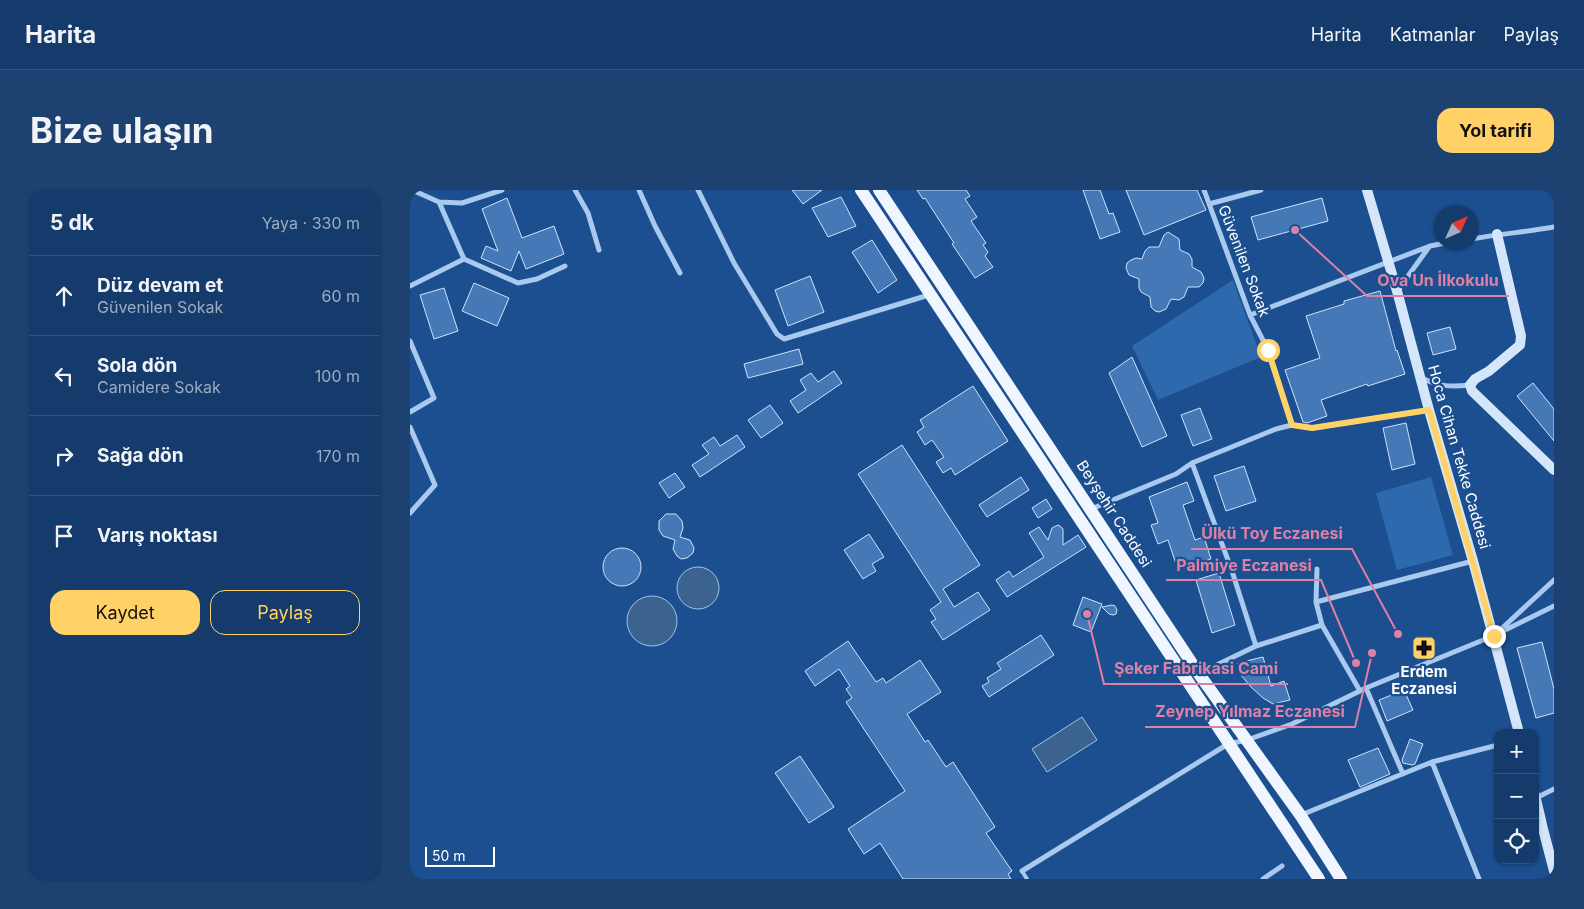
<!DOCTYPE html>
<html lang="tr">
<meta charset="utf-8">
<style>
:root{--surface:#143b6b;--page:#1d4271;--text:#f1f3f6;--muted:#9dadc1;--line:#33557e;--accent:#ffd166}
body{margin:0;font-family:Inter,sans-serif;background:var(--page);color:var(--text)}
.controls{position:absolute;right:15px;bottom:15px;display:grid;overflow:hidden;border-radius:10px;box-shadow:0 1px 4px #0004}
.controls button{width:45px;height:45px;display:grid;place-items:center;padding:0;border:0;border-bottom:1px solid var(--line);background:var(--surface);color:var(--text);font:25px sans-serif}
.compass{position:absolute;left:1024px;top:15px;width:45px;height:45px;border-radius:50%;background:var(--surface);box-shadow:0 1px 4px #0004;rotate:45deg}
.scale{position:absolute;left:15px;bottom:12px;width:70px;box-sizing:border-box;padding-left:5px;border:2px solid #fff;border-top:0;font-size:14px;line-height:18px;white-space:nowrap;color:#fff;-webkit-text-stroke:4px #1b4f8f;paint-order:stroke}
.stop{position:absolute;width:15px;height:15px;margin:-11px;border:4px solid #ffd166;border-radius:50%;background:#fff}
.stop.end{background:#ffd166;border-color:#fff;box-shadow:0 1px 5px #0008}
.list{margin:0;padding:0;list-style:none}
h2{display:flex;justify-content:space-between;align-items:center;height:65px;margin:0;padding:0 20px;font-size:21px}
h2 small{font-size:16px;font-weight:400;color:var(--muted)}
.list li{display:grid;grid-template-columns:32px 1fr auto;gap:15px;align-items:center;box-sizing:border-box;height:80px;padding:0 20px;border-top:1px solid var(--line)}
.list b{display:block;font-size:19px;white-space:nowrap}
.list p{margin:0;font-size:16px;white-space:nowrap;color:var(--muted)}
.list em{font-size:16px;font-style:normal;color:var(--muted)}
.actions{display:flex;gap:10px;padding:15px 20px}
.actions a{flex:1;padding:11px 0;border:1px solid var(--accent);border-radius:15px;text-align:center;font-size:18px;color:var(--accent)}
.actions .main{background:var(--accent);color:#111}
.icon{flex:none;width:28px;height:28px;fill:none;stroke:currentColor;stroke-width:2;stroke-linecap:round;stroke-linejoin:round}
.map{position:relative;flex:none;width:1144px;height:689px;overflow:hidden;border-radius:15px}
header{display:flex;align-items:center;gap:30px;box-sizing:border-box;height:70px;padding:0 25px;background:var(--surface);border-bottom:1px solid var(--line)}
header strong{font-size:24px}
nav{display:flex;gap:28px;margin-inline-start:auto;font-size:18px}
.intro{display:flex;align-items:center;justify-content:space-between;box-sizing:border-box;height:120px;padding:0 30px}
h1{margin:0;font-size:35px}
.button{padding:12px 22px;border-radius:15px;background:var(--accent);color:#111;font-size:18px;font-weight:700}
main{display:flex;gap:30px;padding:0 30px}
aside{flex:1;background:var(--surface);border-radius:15px;box-shadow:0 1px 4px #0004}
.map>svg:first-child{display:block}
.green{fill:#2e69ad}
.water{fill:#3c6290;stroke:#9cc4f0}
.building{fill:#4478b7;stroke:#cfe3fa}
.lines{fill:none;stroke-linecap:round;stroke-linejoin:round}
.lane{stroke:#a9c9ee;stroke-width:4}
.street{stroke:#a9c9ee;stroke-width:5}
.secondary{stroke:#d6e6fa;stroke-width:10}
.primary{stroke:#f0f6ff;stroke-width:12}
.route{stroke:#ffd166;stroke-width:6}
.labels{text-anchor:middle;stroke-width:4.5;stroke-linejoin:round;paint-order:stroke}
.street-label{font-size:15px;fill:#fff;stroke:#1b4f8f}
.poi-label{font-size:15px;font-weight:bold;fill:#fff;stroke:#1b4f8f}
.leader{fill:none;stroke:#dd80a5;stroke-width:2}
.callout-dot{fill:#dd80a5;stroke:#1b4f8f;stroke-width:2}
.callout-label{font-size:16px;text-anchor:middle;font-weight:bold;fill:#dd80a5;stroke:#1b4f8f;stroke-width:4.5;stroke-linejoin:round;paint-order:stroke}
</style>
<header>
<strong>Harita</strong>
<nav><a>Harita</a><a>Katmanlar</a><a>Paylaş</a></nav>
</header>
<div class="intro"><h1>Bize ulaşın</h1><a class="button">Yol tarifi</a></div>
<main>
<aside>
<h2>5 dk<small>Yaya · 330 m</small></h2>
<ul class="list">
<li><svg class="icon" aria-label="ahead" viewBox="0 0 24 24"><path d="M12 20V5M6 11l6-6 6 6"/></svg><div><b>Düz devam et</b><p>Güvenilen Sokak</p></div><em>60 m</em></li>
<li><svg class="icon" aria-label="left" viewBox="0 0 24 24"><path d="M17 20v-9H6M10 6l-5 5 5 5"/></svg><div><b>Sola dön</b><p>Camidere Sokak</p></div><em>100 m</em></li>
<li><svg class="icon" aria-label="right" viewBox="0 0 24 24"><path d="M7 20v-9h11M14 6l5 5-5 5"/></svg><div><b>Sağa dön</b></div><em>170 m</em></li>
<li><svg class="icon" aria-label="arrive" viewBox="0 0 24 24"><path d="M6 21V4h12l-3 4 3 4H6"/></svg><div><b>Varış noktası</b></div></li>
</ul>
<div class="actions"><a class="main">Kaydet</a><a>Paylaş</a></div>
</aside>
<div class="map">
<svg width="1144" height="689" viewBox="0 0 1144 689">
<rect width="100%" height="100%" fill="#1b4f8f"/>
<path class="green" d="M823,90l28,77 -103,43 -26,-54z
M1021,287l22,78 -56,15 -21,-77z"/>
<path class="water" d="M267 398a21 21 0 1 1 42 0a21 21 0 1 1-42 0Z
M217 431a25 25 0 1 1 50 0a25 25 0 1 1-50 0Z
M672,527l15,23 -50,32 -15,-23z"/>
<path class="building" d="M382,0h30l-19,14z
M507,0h49l4,6 -5,3 12,18 -6,4 15,22 -3,2 5,7 -3,4 8,11 -18,11 -23,-34 2,-1 -29,-45 -2,1z
M673,0h17l9,24 4,-1 7,19 -20,7z
M716,0h71l9,20 -62,25z
M431,7l15,29 -28,11 -16,-29z
M97,8l15,40 32,-12 10,28 -38,15 -7,-18 -8,20 -30,-13 5,-12 12,5 -16,-42z
M912,8l6,23 -70,19 -7,-23z
M758,42l11,7 1,11 9,4 3,5v8l9,5 3,6 -1,5 -4,4h-11l-4,10 -5,3 -8,-1 -5,10 -7,3 -4,-1 -4,-4 -1,-10 -9,-5 -2,-4v-9l-10,-4 -3,-7 1,-5 4,-3 5,-2 6,1 3,-8 4,-4h10l5,-12z
M462,50l25,40 -19,13 -26,-41z
M400,86l14,36 -36,14 -13,-36z
M64,93l35,15 -12,28 -35,-15z
M34,98l14,43 -24,8 -14,-44z
M970,101l16,60 1,-1 8,24 -37,12 -1,-2 -46,16 6,16 -20,7 -4,-1 -18,-52 35,-12 -14,-42 38,-12v-3z
M1040,137l6,22 -23,6 -6,-22z
M389,159l4,15 -55,14 -4,-14z
M722,167l35,79 -25,11 -33,-74z
M424,181l8,12 -44,30 -8,-12 16,-11 -6,-10 11,-7 7,9z
M1123,193l21,26v32l-37,-45z
M563,196l35,55 -53,34 -4,-7 -8,5 -7,-11 8,-5 -12,-17 -7,5 -8,-13 7,-5 -4,-7z
M360,215l13,18 -22,15 -13,-18z
M790,218l12,31 -19,7 -12,-31z
M996,233l9,41 -23,6 -9,-42z
M327,245l8,12 -45,30 -8,-12 17,-11 -7,-9 12,-8 6,9z
M492,255l78,120 -37,24 11,18 24,-15 12,18 -47,30 -12,-18 5,-3 -6,-9 11,-8 -83,-128z
M834,276l12,35 -30,10 -12,-35z
M265,283l10,14 -16,11 -10,-15z
M611,287l8,13 -42,27 -8,-12z
M777,292l7,19 -11,4 12,35 9,-3 7,22 -33,11 -10,-30 -10,4 -7,-19 7,-2 -9,-26z
M636,309l6,10 -14,9 -6,-10z
M256,324h10l6,7 1,7 -3,9 10,3 4,8 -1,5 -6,5 -6,1 -4,-3 -4,-7 2,-9 -12,-4 -4,-6v-9z
M648,335l2,1 3,3v16l15,-10 8,12 -79,50 -11,-17 13,-9 4,6 31,-20 -15,-24 10,-6 9,13 4,-12z
M459,344l15,23 -12,7 4,7 -13,8 -19,-29z
M193 377a19 19 0 1 1 38 0a19 19 0 1 1-38 0Z
M809,383l16,52 -23,8 -16,-53z
M673,407l19,7 -11,28 -18,-7z
M702,415l3,1 2,4 -1,4 -3,1 -4,-1 -7,-7z
M631,445l13,20 -65,42 -7,-11 7,-4 -2,-4 14,-9 -4,-6z
M438,451l28,41 7,-4 3,5 34,-23 21,32 -34,22 18,28 3,-2 18,27 7,-5 42,65 -9,6 26,38 -4,3 3,5h-108l-23,-36 -16,11 -16,-25 57,-38 -59,-89 6,-4 -6,-9 4,-3 -11,-17 -24,17 -10,-15z
M1132,452l12,47v24l-18,5 -19,-70z
M853,467l8,29 13,-5 6,19 -17,4 -10,-6 -12,-11 -11,-13 -2,-11z
M994,500l9,20 -26,11 -8,-21z
M1000,549l13,5 -8,20 -3,1 -9,-2 -1,-3z
M968,558l12,26 -30,13 -12,-27z
M390,566l34,51 -25,16 -34,-50z"/>
<g class="lines">
<path class="lane" d="M612,681l5,8"/>
<path class="street" d="M2,0l27,12 23,1 40,-13
M165,0l13,23 11,37
M229,0l16,36 25,47
M288,0l36,73 43,71 7,5 145,-44
M794,0l46,125 18,35 24,75
M29,12l25,57
M799,14l52,-14
M1062,49c27,-5 54,-7 82,-12
M0,96l54,-27 54,24 19,-4 28,-13
M988,100l31,-43
M840,125l180,-69 21,-4
M0,151l24,57 -24,14
M1012,188c17,9 30,9 48,7
M0,237l25,58 -25,28
M681,319l85,-35 16,-11
M907,379l-1,33 6,23 38,66
M906,412l157,-41
M1088,442l56,-52
M846,456l-24,-75 -40,-108 84,-34 16,-4 21,3 116,-18
M790,483l56,-27 66,-21
M956,498l37,86
M1022,572l47,117
M1126,608l18,-9
M891,625l131,-53 66,-17
M612,681l206,-127 19,-4 45,-16 74,-36 127,-52 61,-30
M853,689l19,-13"/>
<path class="secondary" d="M957,0l30,101 32,119 44,151 46,172
M1087,44l24,102 -1,9 -31,26 -14,8 -5,6 2,6 82,79
M1125,605l8,34 11,42"/>
<path class="primary" d="M451,0l458,689
M469,0l320,484 102,142 40,63"/>
</g>
<g class="lines">
<path class="route" d="M858,160l24,75 20,3 117,-18 65,226"/>
</g>
<defs>
<g id="pharmacy-square" transform="scale(1.25)"><rect x="-9" y="-9" width="18" height="18" rx="4" fill="#ffd166" stroke="#1b4f8f"/><path d="M-2-6h4v4h4v4h-4v4h-4v-4h-4v-4h4Z" fill="#111"/></g>
</defs>
<g fill-rule="evenodd">
<use href="#pharmacy-square" x="1014" y="458"/>
</g>
<g class="labels">
<g class="street-label">
<text transform="translate(834 71) rotate(69)" y="5">Güvenilen Sokak</text>
<text transform="translate(1049 267) rotate(74)" y="5">Hoca Cihan Tekke Caddesi</text>
<text transform="translate(704 324) rotate(57)" y="5">Beyşehir Caddesi</text>
</g>
<g class="poi-label">
<text x="1014" y="487">Erdem<tspan x="1014" dy="17">Eczanesi</tspan></text>
</g>
</g>
<path class="leader" d="M885 40L957 106H1099M988 444L942 359H781M946 473L911 390H756M677 424L694 494H878M962 463L945 537H735"/>
<g class="callout-dot">
<circle cx="885" cy="40" r="5"/>
<circle cx="988" cy="444" r="5"/>
<circle cx="946" cy="473" r="5"/>
<circle cx="677" cy="424" r="5"/>
<circle cx="962" cy="463" r="5"/>
</g>
<g class="callout-label">
<text x="1028" y="96">Ova Un İlkokulu</text>
<text x="862" y="349">Ülkü Toy Eczanesi</text>
<text x="834" y="381">Palmiye Eczanesi</text>
<text x="786" y="484">Şeker Fabrikasi Cami</text>
<text x="840" y="527">Zeynep Yılmaz Eczanesi</text>
</g>
</svg>
<div class="controls">
<button>+</button>
<button>−</button>
<button><svg class="icon" aria-label="locate" viewBox="0 0 24 24"><circle cx="12" cy="12" r="6"/><path d="M12 2v4M12 18v4M2 12h4M18 12h4"/></svg></button>
</div>
<svg class="compass" viewBox="-18 -18 36 36"><path d="M0-13l5 13h-10z" fill="#e53935"/><path d="M0 13l5-13h-10z" fill="#9dadc1"/></svg>
<div class="scale">50 m</div>
<div class="stop" style="left:858px;top:160px"></div>
<div class="stop end" style="left:1084px;top:446px"></div>
</div>
</main>
